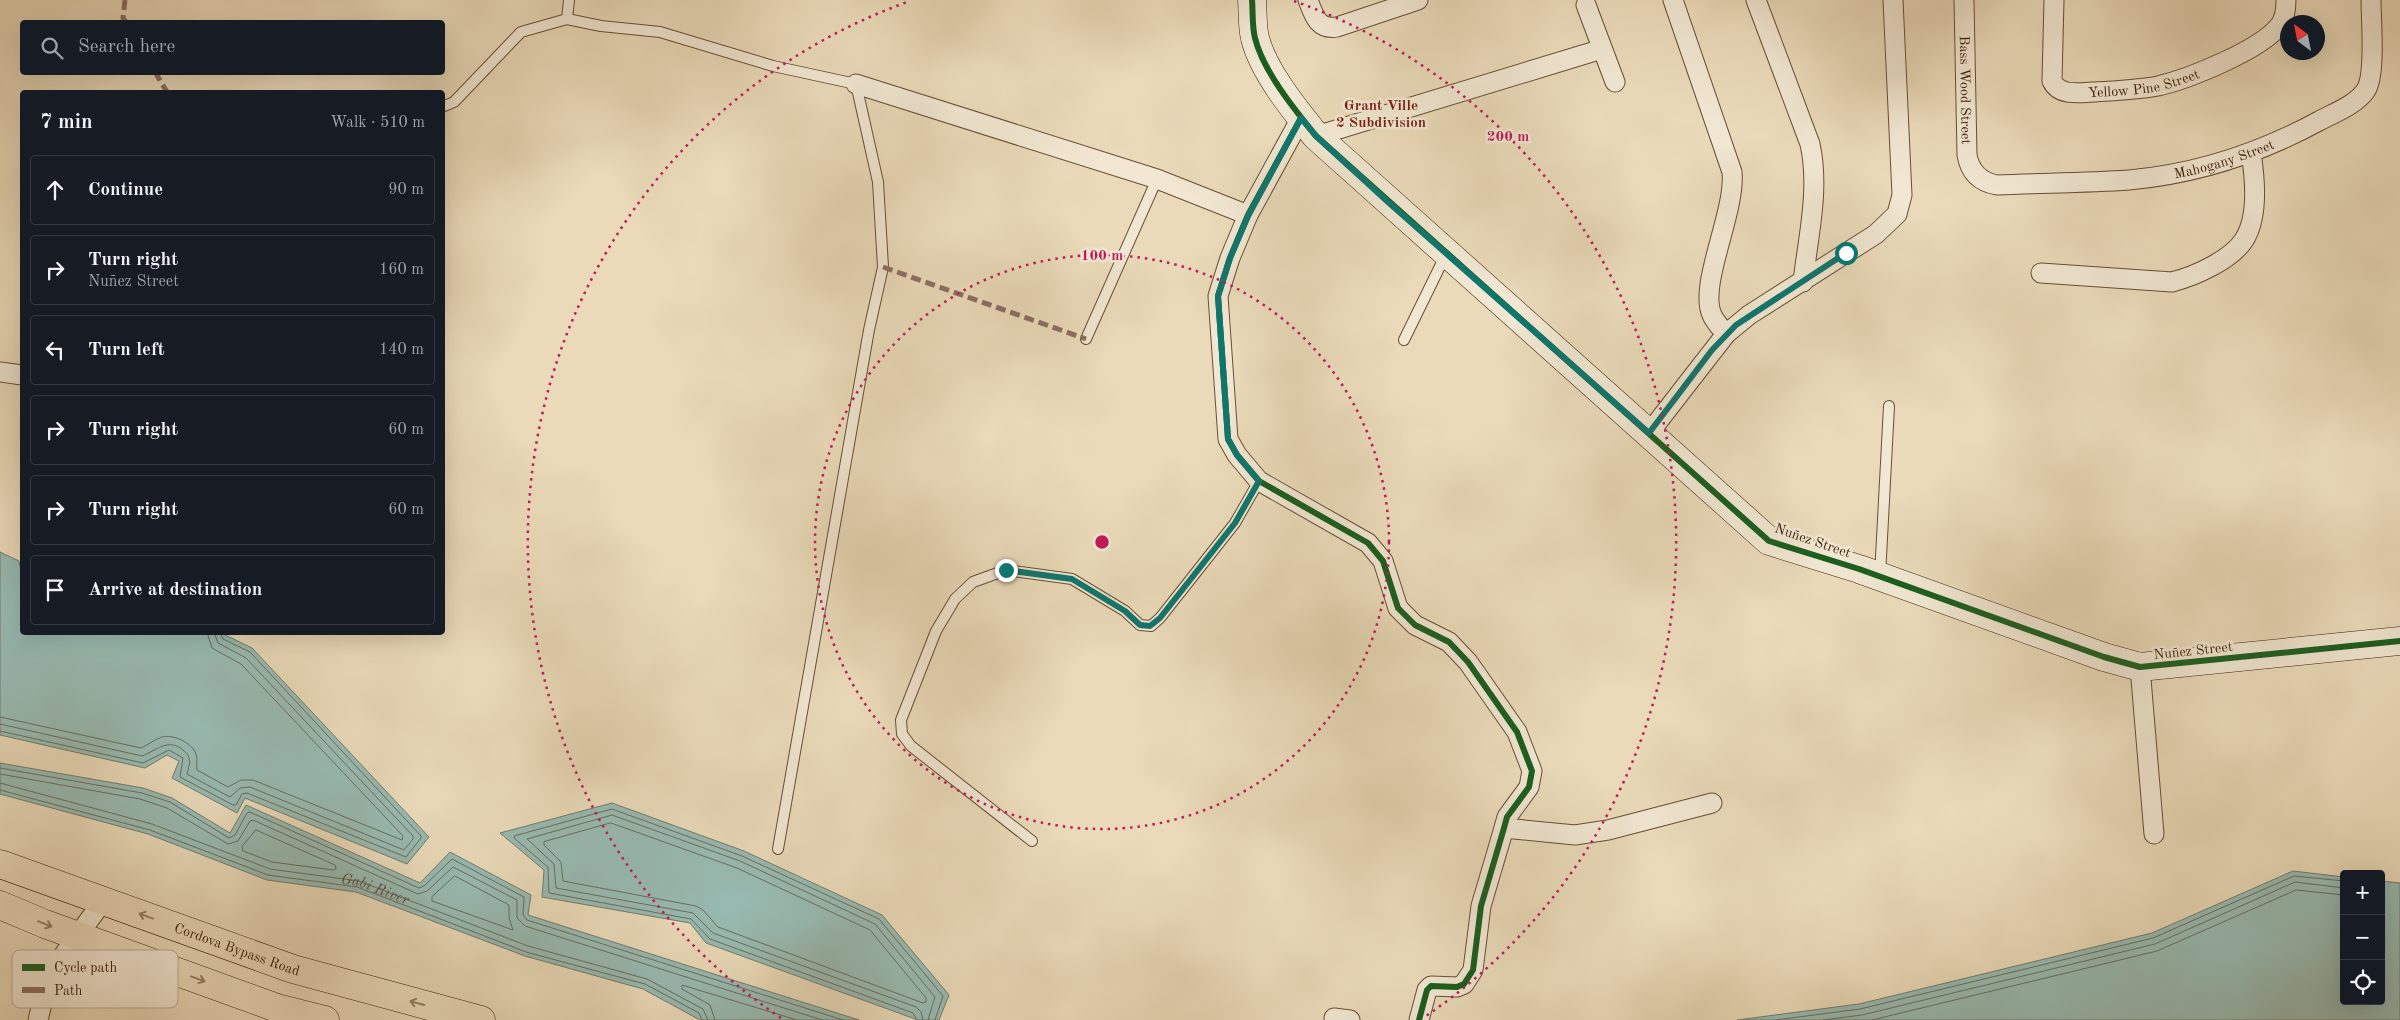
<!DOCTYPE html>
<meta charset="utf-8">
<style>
:root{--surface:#171b24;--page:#242831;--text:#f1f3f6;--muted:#9ea1a6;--line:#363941}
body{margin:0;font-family:"Old Standard TT",serif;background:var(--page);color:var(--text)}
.controls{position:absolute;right:15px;bottom:15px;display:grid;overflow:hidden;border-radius:5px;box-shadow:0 5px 20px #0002}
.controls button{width:45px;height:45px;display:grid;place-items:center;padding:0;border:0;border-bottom:1px solid var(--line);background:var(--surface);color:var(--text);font:25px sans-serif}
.compass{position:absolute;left:2280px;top:15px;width:45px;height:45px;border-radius:50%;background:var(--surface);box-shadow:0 5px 20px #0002;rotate:328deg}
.stop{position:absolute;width:15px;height:15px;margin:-11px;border:4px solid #0f766e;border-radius:50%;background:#fff}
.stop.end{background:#0f766e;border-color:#fff;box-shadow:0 1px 5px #0008}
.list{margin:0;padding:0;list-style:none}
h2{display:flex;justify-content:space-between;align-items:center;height:65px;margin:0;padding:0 20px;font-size:21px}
h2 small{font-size:16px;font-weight:400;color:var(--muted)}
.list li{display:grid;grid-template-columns:32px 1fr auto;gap:15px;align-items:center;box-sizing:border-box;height:70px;margin:0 10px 10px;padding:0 10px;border:1px solid var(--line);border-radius:5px}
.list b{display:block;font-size:19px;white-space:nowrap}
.list p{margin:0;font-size:16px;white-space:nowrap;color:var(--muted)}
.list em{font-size:16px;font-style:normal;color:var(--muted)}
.icon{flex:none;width:28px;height:28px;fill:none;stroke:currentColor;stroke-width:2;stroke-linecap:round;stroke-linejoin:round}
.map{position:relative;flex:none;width:2400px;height:1020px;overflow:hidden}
.search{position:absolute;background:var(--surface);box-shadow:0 5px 20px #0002;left:20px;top:20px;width:425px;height:55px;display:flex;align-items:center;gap:12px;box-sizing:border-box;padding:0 18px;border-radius:5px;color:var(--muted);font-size:19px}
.panel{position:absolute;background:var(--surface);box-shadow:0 5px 20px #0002;left:20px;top:90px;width:425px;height:545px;border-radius:5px}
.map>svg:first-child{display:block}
.water{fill:#98bab1;stroke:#747c6d}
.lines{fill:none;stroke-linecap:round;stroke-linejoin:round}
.shore{stroke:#6b6d5c;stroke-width:1}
.lane-casing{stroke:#694e34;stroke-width:12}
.street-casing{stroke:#694e34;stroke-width:21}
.secondary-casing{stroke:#3e2007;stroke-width:29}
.primary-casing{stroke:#3e2007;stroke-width:29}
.lane{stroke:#f1e7d2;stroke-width:10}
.street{stroke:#f1e7d2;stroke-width:19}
.secondary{stroke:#f1e7d2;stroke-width:28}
.primary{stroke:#eadab9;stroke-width:28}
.quiet{stroke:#8d6e63;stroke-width:5;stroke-dasharray:10 5;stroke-linecap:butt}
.cycleway-casing{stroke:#f1e7d2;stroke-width:9}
.cycleway{stroke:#1b5e20;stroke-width:6}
.oneway{stroke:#947d60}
.route{stroke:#0f766e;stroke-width:6}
.ring{fill:none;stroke:#c2185b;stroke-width:2.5;stroke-dasharray:2.5 5}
.labels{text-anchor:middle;stroke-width:5;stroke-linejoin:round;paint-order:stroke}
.street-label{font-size:14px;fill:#3e2007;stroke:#f1e7d2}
.neighbourhood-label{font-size:15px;font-weight:bold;fill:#7a1f14;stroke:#f1e7d2}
.water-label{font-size:15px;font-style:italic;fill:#594e3a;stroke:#f1e7d2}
.key{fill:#f1e7d2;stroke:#bbab95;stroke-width:1}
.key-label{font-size:14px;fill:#3e2007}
.centre{fill:#c2185b;stroke:#f1e7d2;stroke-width:2.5}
.ring-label{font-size:15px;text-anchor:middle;font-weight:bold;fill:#c2185b;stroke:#f1e7d2;stroke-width:5;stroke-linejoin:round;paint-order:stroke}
</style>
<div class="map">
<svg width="2400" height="1020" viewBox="0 0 2400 1020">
<rect width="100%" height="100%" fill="#eadab9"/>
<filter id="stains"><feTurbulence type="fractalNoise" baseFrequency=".004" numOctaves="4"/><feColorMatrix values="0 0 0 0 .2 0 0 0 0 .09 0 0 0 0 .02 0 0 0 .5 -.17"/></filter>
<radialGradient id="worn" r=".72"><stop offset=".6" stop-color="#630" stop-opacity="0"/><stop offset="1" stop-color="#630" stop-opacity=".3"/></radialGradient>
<path class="water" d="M0,552l19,9 3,15v56l199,1 31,15 177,189 -22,27 -162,-66 -8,15 -65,-35 7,-17 -12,-6 -22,13 -145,-33z
M0,763l143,25 29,10 58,35 16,-28 174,78 30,-31 81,43 -3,20 331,105h-159l-57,-31 -118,-33 -169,-64 -89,-12 -119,-46 -148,-40z
M612,803l132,48 138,64 67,80 -10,25h-21l-212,-77 -16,-20 -148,-26 2,-27 -44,-37z
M2293,871l51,6v124h37v-120l19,2v137h-663l122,-16 293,-71z"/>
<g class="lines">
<g class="shore">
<path d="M0,717l141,31c7,-3 14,-9 21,-11 12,-3 30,6 34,17 2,6 0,11 1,16l31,17 13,-7h12l149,60 1,-4 -162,-172 -29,-16 -5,-16"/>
<path d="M0,724l142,32c17,-7 29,-21 46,-1l2,7 -3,12 43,23 10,-9 10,-1 154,63 9,-11v-3l-167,-178 -28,-15 -4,-11"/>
<path d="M0,731l143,32 26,-13 14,8 -3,19 53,28h3l6,-11 5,-1 159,64 15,-19v-2l-171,-184 -27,-13 -3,-7"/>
<path d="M0,768l142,25 28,9 59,36 6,-3 12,-22 3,-1 169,76 5,-2 28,-27 72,38 -1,18 4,5 316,100"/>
<path d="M0,774l140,25 27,9 61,36 10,-3 12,-20 3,-1 165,74 9,-3 26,-24 64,33v18l8,8 297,94"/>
<path id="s1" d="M0,783l152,41 118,45 89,12 169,65 119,33 56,30 5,11"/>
<path d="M0,790l150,40 118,45 89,12 169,65 119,32 54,29 3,7"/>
<path d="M611,823l126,45 133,62 56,68v4l-3,1 -205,-76 -15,-17 -7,-4 -133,-25 -2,-19 -17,-17v-3z"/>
<path d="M256,830l79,35 1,4 -3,1 -61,-8 -29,-11 -1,-4z"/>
<path d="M455,876l54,29v13l4,12 -81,-29v-4z"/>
<path d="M715,1020l-5,-15 -28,-16v-4l115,35"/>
<path d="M917,1020l-4,-7 -203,-74 -19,-20 -142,-26 -1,-26 -33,-28 -1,-3 98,-27 130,47 137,63 64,77 -8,24"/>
<path d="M923,1020l-2,-8 -5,-5 -203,-74 -20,-20 -137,-25 -2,-24 -27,-25 85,-24 128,46 135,63 60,73 -7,23"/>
<path d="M1775,1020l85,-11 293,-71 141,-62 50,5"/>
<path d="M1823,1020l39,-5 293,-71 140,-62 49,6"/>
<path d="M1872,1020l285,-69 139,-61 48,5"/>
</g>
<g class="lane-casing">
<path id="lane" d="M567,19l2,-19
M442,107l12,-5 67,-70 46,-13 34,7 59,6 113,34 83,18 22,98 5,85 -14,63 -91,519
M1086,339l71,-160
M1404,340l42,-86
M1880,576l9,-170
M1032,841l-121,-95 -9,-12 -1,-14 35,-89 19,-32 18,-17 33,-12 66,9 53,32 15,14 11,1 9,-8 75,-95 24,-42"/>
</g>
<g class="street-casing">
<g id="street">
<path d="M1308,0c6,16 10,30 29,27l81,-27"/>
<path d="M1673,0l59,172c4,40 -34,113 -20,143 3,7 9,13 14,19"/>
<path d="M1756,0l54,144c10,45 -2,93 -7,138"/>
<path id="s2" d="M1964,0l3,155c3,17 13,27 30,30 44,-2 88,-2 132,-5 67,-6 131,-27 190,-59 15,-8 37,-16 47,-31 10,-16 5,-70 5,-90"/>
<path id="s3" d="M2054,0l-2,81c7,15 27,12 41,11 21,-1 43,-2 65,-6 30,-7 103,-36 122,-61 5,-7 6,-16 6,-25"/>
<path d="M1586,5l29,77"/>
<path d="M856,84l301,95 91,36"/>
<path d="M1301,118l-53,97 -18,43 -12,38 10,143 9,16 22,26 109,62 15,18 15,47 17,17 34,17 19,20 49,70 15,39 -3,16 -22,30 -3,11 -23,78 -8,64 -9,14 -7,3 -26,-1 -4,4 -8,30"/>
<path d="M1316,136l286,-87"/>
<path d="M2041,273l131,9c23,-6 59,-22 72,-42 15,-23 11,-62 7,-87"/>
<path d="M0,372l22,3"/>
<path d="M1649,433l77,-99 23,-19 127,-81 21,-20 5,-19 -9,-195"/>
<path d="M2140,667l14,167"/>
<path d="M1504,828l71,7 33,-5 104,-27"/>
<path d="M1334,1018l16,2"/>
<path d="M38,1020l11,-45 54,-74"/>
</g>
</g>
<g class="secondary-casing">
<path id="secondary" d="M1252,0c1,12 0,27 3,38 8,33 40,72 61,98l453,405 90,28 245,88 36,10 260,-26"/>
</g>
<g class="primary-casing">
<g id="primary">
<path id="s4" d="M0,864l293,105 188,51"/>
<path d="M0,905l45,19 232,84 48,12"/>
</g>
</g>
<use href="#lane" class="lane"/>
<use href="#street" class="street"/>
<use href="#secondary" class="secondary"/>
<use href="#primary" class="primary"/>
<path class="quiet" d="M125,0l-2,18 3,4
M155,72l12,20
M883,267l203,72"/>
<g class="cycleway-casing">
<path id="cycleway" d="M1252,0c1,12 0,27 3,38 8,33 40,72 61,98l453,405 90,28 245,88 36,10 260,-26
M1301,118l-53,97 -18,43 -12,38 10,143 9,16 22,26 109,62 15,18 15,47 17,17 34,17 19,20 49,70 15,39 -3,16 -22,30 -3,11 -23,78 -8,64 -9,14 -7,3 -26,-1 -4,4 -8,30"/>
</g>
<use href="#cycleway" class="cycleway"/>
</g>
<defs><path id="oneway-shaft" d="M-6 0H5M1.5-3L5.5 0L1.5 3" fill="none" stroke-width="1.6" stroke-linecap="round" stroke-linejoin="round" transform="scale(1.25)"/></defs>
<g class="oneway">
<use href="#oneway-shaft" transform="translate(146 916) rotate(-160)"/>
<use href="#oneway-shaft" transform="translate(45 924) rotate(22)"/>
<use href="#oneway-shaft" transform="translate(198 979) rotate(20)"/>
<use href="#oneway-shaft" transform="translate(417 1003) rotate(-165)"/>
</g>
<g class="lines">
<path class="route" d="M1006,570l66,9 53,32 15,14 10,1 10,-8 75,-95 24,-42 -22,-26 -9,-16 -10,-143 12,-38 18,-42 53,-98 15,18 72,66 261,231 63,-83 24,-25 110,-72"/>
</g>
<g class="ring">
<circle cx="1102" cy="542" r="287"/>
<path d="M781 1018A574 574 0 0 1 910 1M1294 1A574 574 0 0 1 1423 1018"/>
</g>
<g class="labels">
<g class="street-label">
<text dy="5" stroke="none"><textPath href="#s3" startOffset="178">Yellow Pine Street</textPath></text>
<text dy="5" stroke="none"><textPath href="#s2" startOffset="90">Bass Wood Street</textPath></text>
<text dy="5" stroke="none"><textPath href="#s2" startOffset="430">Mahogany Street</textPath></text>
<text transform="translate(1813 540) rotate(19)" y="5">Nuñez Street</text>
<text transform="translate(2193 650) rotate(-6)" y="5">Nuñez Street</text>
<text dy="5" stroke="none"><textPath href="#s4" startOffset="252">Cordova Bypass Road</textPath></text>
</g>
<g class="neighbourhood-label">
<text x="1381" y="110">Grant Ville<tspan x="1381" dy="17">2 Subdivision</tspan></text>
</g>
<g class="water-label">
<text dy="5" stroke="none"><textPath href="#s1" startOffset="391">Gabi River</textPath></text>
</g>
</g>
<rect x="12" y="950" width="166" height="58" rx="8" class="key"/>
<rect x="22" y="964" width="23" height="7" fill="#1b5e20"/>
<rect x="22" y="987" width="23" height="6" fill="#8d6e63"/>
<g class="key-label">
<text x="54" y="972">Cycle path</text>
<text x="54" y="995">Path</text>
</g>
<circle cx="1102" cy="542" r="8" class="centre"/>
<g class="ring-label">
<text x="1508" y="141">200 m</text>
<text x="1102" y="260">100 m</text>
</g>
<rect width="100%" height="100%" filter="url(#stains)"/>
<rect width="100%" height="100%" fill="url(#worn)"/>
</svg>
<div class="controls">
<button>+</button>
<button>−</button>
<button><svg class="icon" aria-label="locate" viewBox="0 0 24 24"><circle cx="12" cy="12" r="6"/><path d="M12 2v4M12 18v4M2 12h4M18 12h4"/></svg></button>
</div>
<svg class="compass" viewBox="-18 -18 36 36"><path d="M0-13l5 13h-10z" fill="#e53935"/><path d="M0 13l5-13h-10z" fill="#9ea1a6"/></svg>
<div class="stop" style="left:1846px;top:253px"></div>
<div class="stop end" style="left:1006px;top:570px"></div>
<div class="search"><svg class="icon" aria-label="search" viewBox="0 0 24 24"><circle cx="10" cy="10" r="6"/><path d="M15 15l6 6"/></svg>Search here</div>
<section class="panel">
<h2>7 min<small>Walk · 510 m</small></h2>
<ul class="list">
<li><svg class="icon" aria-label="ahead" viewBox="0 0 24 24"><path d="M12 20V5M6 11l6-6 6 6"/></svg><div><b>Continue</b></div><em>90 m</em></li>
<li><svg class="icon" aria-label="right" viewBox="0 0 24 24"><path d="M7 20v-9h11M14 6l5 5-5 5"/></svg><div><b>Turn right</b><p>Nuñez Street</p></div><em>160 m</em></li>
<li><svg class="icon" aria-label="left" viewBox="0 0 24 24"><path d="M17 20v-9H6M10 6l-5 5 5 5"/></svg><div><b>Turn left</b></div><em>140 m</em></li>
<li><svg class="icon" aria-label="right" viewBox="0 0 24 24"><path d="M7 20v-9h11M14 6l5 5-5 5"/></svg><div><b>Turn right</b></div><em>60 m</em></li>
<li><svg class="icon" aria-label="right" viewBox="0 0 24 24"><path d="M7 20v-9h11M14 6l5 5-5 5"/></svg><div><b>Turn right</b></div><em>60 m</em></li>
<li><svg class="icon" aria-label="arrive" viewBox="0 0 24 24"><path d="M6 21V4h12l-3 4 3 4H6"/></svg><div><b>Arrive at destination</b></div></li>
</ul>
</section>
</div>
